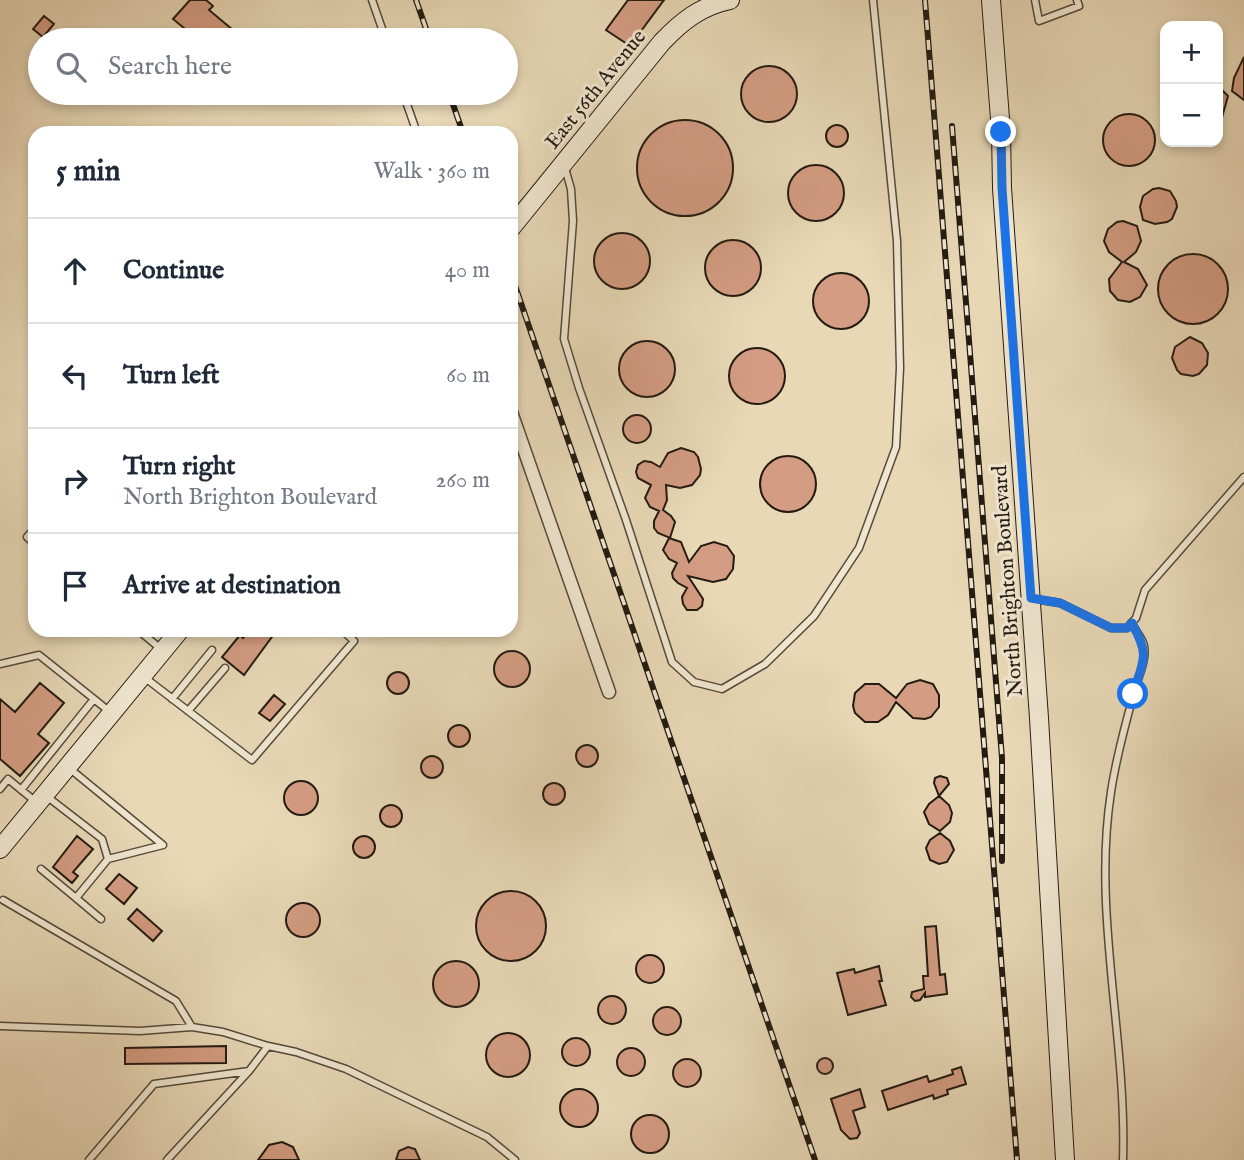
<!DOCTYPE html>
<meta charset="utf-8">
<style>
:root{--surface:#fff;--page:#f6f6f7;--text:#1f2937;--muted:#747a83;--line:#e0e1e3}
body{margin:0;font-family:"IM FELL English",serif;background:var(--page);color:var(--text)}
.controls{position:absolute;right:21px;top:21px;display:grid;overflow:hidden;border-radius:14px;box-shadow:0 4px 10px #0003}
.controls button{width:63px;height:63px;display:grid;place-items:center;padding:0;border:0;border-bottom:2px solid var(--line);background:var(--surface);color:var(--text);font:35px sans-serif}
.stop{position:absolute;width:21px;height:21px;margin:-16px;border:5px solid #1a73e8;border-radius:50%;background:#fff}
.stop.end{background:#1a73e8;border-color:#fff;box-shadow:0 2px 7px #0008}
.list{margin:0;padding:0;list-style:none}
h2{display:flex;justify-content:space-between;align-items:center;height:91px;margin:0;padding:0 28px;font-size:30px}
h2 small{font-size:23px;font-weight:400;color:var(--muted)}
.list li{display:grid;grid-template-columns:46px 1fr auto;gap:21px;align-items:center;box-sizing:border-box;height:105px;padding:0 28px;border-top:2px solid var(--line)}
.list b{display:block;font-size:26px;white-space:nowrap}
.list p{margin:0;font-size:23px;white-space:nowrap;color:var(--muted)}
.list em{font-size:23px;font-style:normal;color:var(--muted)}
.icon{flex:none;width:38px;height:38px;fill:none;stroke:currentColor;stroke-width:2;stroke-linecap:round;stroke-linejoin:round}
.map{position:relative;flex:none;width:1244px;height:1160px;overflow:hidden}
.search{position:absolute;background:var(--surface);box-shadow:0 4px 10px #0003;left:28px;top:28px;width:490px;height:77px;display:flex;align-items:center;gap:18px;box-sizing:border-box;padding:0 24px;border-radius:38px;color:var(--muted);font-size:26px}
.panel{position:absolute;background:var(--surface);box-shadow:0 4px 10px #0003;left:28px;top:126px;width:490px;height:511px;border-radius:21px}
.map>svg:first-child{display:block}
.building{fill:#d49c82;stroke:#231b12;stroke-width:2}
.lines{fill:none;stroke-linecap:round;stroke-linejoin:round}
.lane-casing{stroke:#544a3b;stroke-width:9}
.street-casing{stroke:#544a3b;stroke-width:15}
.secondary-casing{stroke:#231b12;stroke-width:20}
.lane{stroke:#f0e6d0;stroke-width:6}
.street{stroke:#f0e6d0;stroke-width:12}
.secondary{stroke:#f0e6d0;stroke-width:18}
.rail-casing{stroke:#231b12;stroke-width:6}
.rail{stroke:#f0e6d0;stroke-width:3.5;stroke-dasharray:10;stroke-linecap:butt}
.route{stroke:#1a73e8;stroke-width:9}
.labels{text-anchor:middle;stroke-width:6;stroke-linejoin:round;paint-order:stroke}
.street-label{font-size:21px;fill:#231b12;stroke:#f0e6d0}
</style>
<div class="map">
<svg width="1244" height="1160" viewBox="0 0 1244 1160">
<rect width="100%" height="100%" fill="#e8d8b6"/>
<filter id="stains"><feTurbulence type="fractalNoise" baseFrequency=".00286" numOctaves="4"/><feColorMatrix values="0 0 0 0 .2 0 0 0 0 .09 0 0 0 0 .02 0 0 0 .5 -.17"/></filter>
<radialGradient id="worn" r=".72"><stop offset=".6" stop-color="#630" stop-opacity="0"/><stop offset="1" stop-color="#630" stop-opacity=".3"/></radialGradient>
<path class="building" d="M190,0h16l7,6 -4,4 36,30h-61l6,-7 -17,-14z
M628,0h36l-34,46 -24,-16z
M44,16l10,8 -11,13 -10,-8z
M1244,57v43l-12,-9 2,-13z
M741 94a28 28 0 1 1 56 0a28 28 0 1 1-56 0Z
M1218,86l10,10 -7,25 -3,-1z
M1103 140a26 26 0 1 1 52 0a26 26 0 1 1-52 0Z
M637 168a48 48 0 1 1 96 0a48 48 0 1 1-96 0Z
M826 136a11 11 0 1 1 22 0a11 11 0 1 1-22 0Z
M788 193a28 28 0 1 1 56 0a28 28 0 1 1-56 0Z
M1159,188l11,3 6,10 1,6 -5,12 -5,3 -12,2 -12,-4 -3,-13 3,-11 10,-7z
M1123,221l14,5 4,15 -5,11 -12,10 14,7 9,16 -7,12 -10,5 -12,-2 -8,-9 -1,-12 13,-17 -13,-10 -5,-11 4,-12 9,-7z
M594 261a28 28 0 1 1 56 0a28 28 0 1 1-56 0Z
M705 268a28 28 0 1 1 56 0a28 28 0 1 1-56 0Z
M1158 289a35 35 0 1 1 70 0a35 35 0 1 1-70 0Z
M813 301a28 28 0 1 1 56 0a28 28 0 1 1-56 0Z
M1190,337l12,6 6,10 -1,12 -8,9 -6,2 -12,-2 -4,-4 -5,-12 3,-11z
M619 369a28 28 0 1 1 56 0a28 28 0 1 1-56 0Z
M729 376a28 28 0 1 1 56 0a28 28 0 1 1-56 0Z
M623 429a14 14 0 1 1 28 0a14 14 0 1 1-28 0Z
M681,448l13,4 4,5 3,12 -1,6 -8,10 -12,3 -14,-3 1,15 -4,10 8,6 4,6 -5,16 -12,-5 -4,-5v-7l5,-10 -9,-4 -5,-9 6,-13 -13,-7 -2,-6 2,-7 6,-4 7,1 9,5 8,-14z
M760 484a28 28 0 1 1 56 0a28 28 0 1 1-56 0Z
M669,538l12,4 8,20 12,-16 13,-4 13,4 7,10 -1,13 -7,10 -13,3 -25,-6 15,23 -1,7 -5,4h-10l-4,-6 -1,-7 5,-9 -9,-5 -5,-5 -1,-5 5,-10 -8,-4 -6,-9z
M250,630h27l-33,45 -22,-18 18,-22 3,3z
M494 669a18 18 0 1 1 36 0a18 18 0 1 1-36 0Z
M387 683a11 11 0 1 1 22 0a11 11 0 1 1-22 0Z
M920,680l13,4 6,11v12l-8,10 -6,2 -12,-1 -17,-16 -8,13 -10,7h-13l-10,-9 -2,-7 2,-13 10,-9h14l17,14 11,-14z
M40,683l24,20 -26,31 11,9 -29,33 -20,-17v-60l15,13z
M274,695l11,9 -15,17 -11,-8z
M448 736a11 11 0 1 1 22 0a11 11 0 1 1-22 0Z
M576 756a11 11 0 1 1 22 0a11 11 0 1 1-22 0Z
M421 767a11 11 0 1 1 22 0a11 11 0 1 1-22 0Z
M940,776l7,2 2,6 -10,12 -5,-13 1,-5z
M284 798a17 17 0 1 1 34 0a17 17 0 1 1-34 0Z
M543 794a11 11 0 1 1 22 0a11 11 0 1 1-22 0Z
M939,796l10,9 3,8 -2,9 -10,9 -11,-7 -5,-12 5,-8z
M380 816a11 11 0 1 1 22 0a11 11 0 1 1-22 0Z
M940,833l10,8 4,9 -7,12 -8,2 -9,-4 -4,-12 4,-8z
M77,836l16,13 -20,23 5,4 -6,7 -19,-16z
M353 847a11 11 0 1 1 22 0a11 11 0 1 1-22 0Z
M119,874l18,14 -13,16 -18,-15z
M476 926a35 35 0 1 1 70 0a35 35 0 1 1-70 0Z
M286 920a17 17 0 1 1 34 0a17 17 0 1 1-34 0Z
M137,909l25,22 -9,10 -25,-22z
M936,926l4,49 5,-1 2,20 -22,3v-4l-5,7 -5,1 -4,-4 1,-5 12,-3 -1,-13h5l-3,-49z
M636 969a14 14 0 1 1 28 0a14 14 0 1 1-28 0Z
M433 984a23 23 0 1 1 46 0a23 23 0 1 1-46 0Z
M879,966l3,15h-3l7,24 -38,10 -11,-42 17,-4 1,4z
M598 1010a14 14 0 1 1 28 0a14 14 0 1 1-28 0Z
M653 1021a14 14 0 1 1 28 0a14 14 0 1 1-28 0Z
M486 1055a22 22 0 1 1 44 0a22 22 0 1 1-44 0Z
M562 1052a14 14 0 1 1 28 0a14 14 0 1 1-28 0Z
M226,1046v17l-101,1v-16z
M617 1062a14 14 0 1 1 28 0a14 14 0 1 1-28 0Z
M817 1066a8 8 0 1 1 16 0a8 8 0 1 1-16 0Z
M673 1073a14 14 0 1 1 28 0a14 14 0 1 1-28 0Z
M961,1067l5,17 -19,6 1,4 -14,5 -1,-4 -45,15 -6,-19 45,-15 2,6 24,-8 -1,-4z
M560 1108a19 19 0 1 1 38 0a19 19 0 1 1-38 0Z
M860,1089l5,18 -12,4 7,22 -3,5 -7,1 -9,-9 -10,-31z
M631 1134a19 19 0 1 1 38 0a19 19 0 1 1-38 0Z
M282,1142l11,5 6,13h-41l11,-15z
M408,1147l7,2 5,11h-24l3,-9z"/>
<g class="lines">
<g class="lane-casing">
<path id="lane" d="M372,0l14,40
M1035,0l4,21 40,-15 -2,-6
M403,93l14,40
M565,168l6,21 2,32 -9,118 15,49 47,132 46,142 22,20 28,7 43,-25 49,-48 45,-68 37,-101 4,-79 -3,-127 -24,-241
M35,528l-8,9 8,7
M1034,599l26,4 51,25h16l9,-10 9,-28 99,-113
M138,630l23,19
M0,664l39,-9 55,44
M144,677l108,83 102,-119 -12,-11
M172,699l40,-49
M188,711l37,-43
M69,768l94,77 -55,14 -32,39 25,21
M0,789l8,-10 28,23
M21,790l73,-91 16,13
M45,795l57,44 6,20
M41,869l35,29
M3,900l173,101 16,26
M0,1026l140,5 52,-4 31,5 45,14 -19,25 -82,89
M268,1046l28,6 50,17 141,68 28,23
M89,1160l65,-76 95,-13
M1123,1160c4,-122 -31,-246 -12,-368 5,-33 14,-67 23,-99 3,-14 13,-32 10,-47 -1,-7 -9,-16 -13,-23"/>
</g>
<g class="street-casing">
<path id="street" d="M511,412l98,280"/>
</g>
<g class="secondary-casing">
<path id="secondary" d="M991,0l10,132 1,56 37,530 26,442
M511,228l151,-186c20,-21 39,-36 68,-42
M0,849l180,-219"/>
</g>
<use href="#lane" class="lane"/>
<use href="#street" class="street"/>
<use href="#secondary" class="secondary"/>
<g class="rail-casing">
<path id="rail" d="M416,0l14,40
M925,0l92,1160
M449,93l14,40
M952,126l50,632v103
M511,274l304,886"/>
</g>
<use href="#rail" class="rail"/>
</g>
<g class="lines">
<path class="route" d="M1001,132l1,56 29,410 29,5 51,25h16l5,-5c18,33 12,36 1,71"/>
</g>
<g class="labels">
<g class="street-label">
<text transform="translate(595 89) rotate(-51)" y="7">East 56th Avenue</text>
<text transform="translate(1007 581) rotate(-94)" y="7">North Brighton Boulevard</text>
</g>
</g>
<rect width="100%" height="100%" filter="url(#stains)"/>
<rect width="100%" height="100%" fill="url(#worn)"/>
</svg>
<div class="controls">
<button>+</button>
<button>−</button>
</div>
<div class="stop" style="left:1133px;top:694px"></div>
<div class="stop end" style="left:1001px;top:132px"></div>
<div class="search"><svg class="icon" aria-label="search" viewBox="0 0 24 24"><circle cx="10" cy="10" r="6"/><path d="M15 15l6 6"/></svg>Search here</div>
<section class="panel">
<h2>5 min<small>Walk · 360 m</small></h2>
<ul class="list">
<li><svg class="icon" aria-label="ahead" viewBox="0 0 24 24"><path d="M12 20V5M6 11l6-6 6 6"/></svg><div><b>Continue</b></div><em>40 m</em></li>
<li><svg class="icon" aria-label="left" viewBox="0 0 24 24"><path d="M17 20v-9H6M10 6l-5 5 5 5"/></svg><div><b>Turn left</b></div><em>60 m</em></li>
<li><svg class="icon" aria-label="right" viewBox="0 0 24 24"><path d="M7 20v-9h11M14 6l5 5-5 5"/></svg><div><b>Turn right</b><p>North Brighton Boulevard</p></div><em>260 m</em></li>
<li><svg class="icon" aria-label="arrive" viewBox="0 0 24 24"><path d="M6 21V4h12l-3 4 3 4H6"/></svg><div><b>Arrive at destination</b></div></li>
</ul>
</section>
</div>
